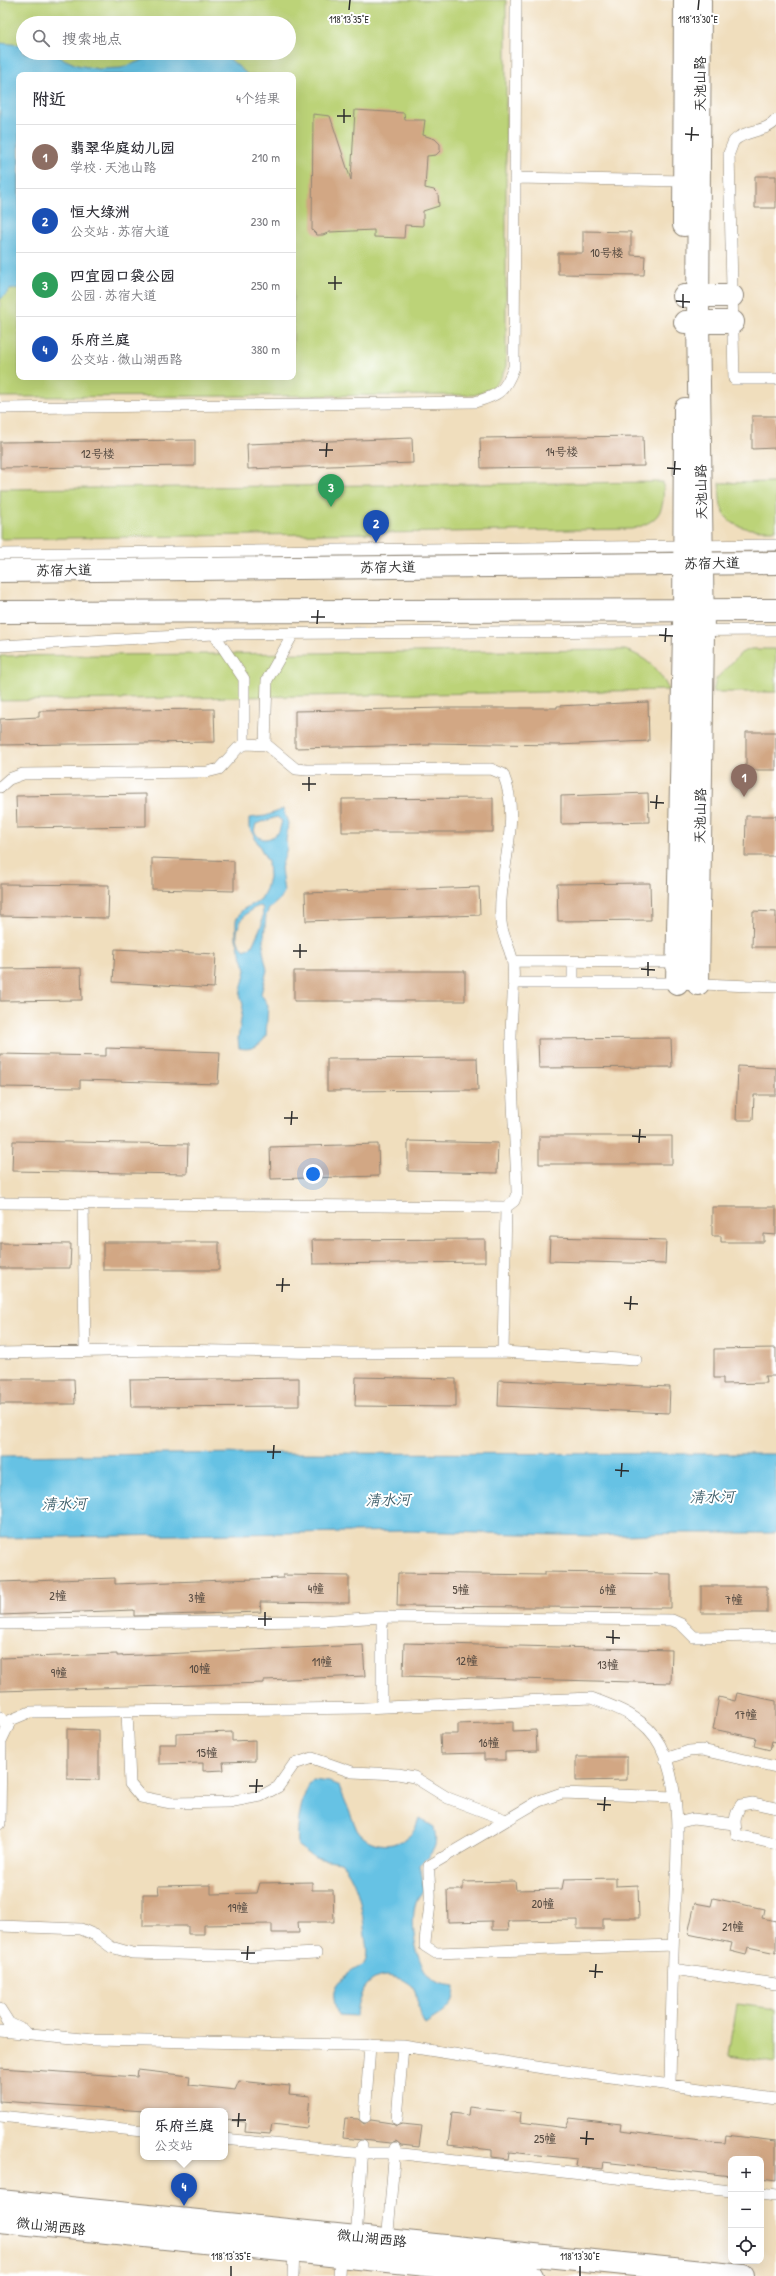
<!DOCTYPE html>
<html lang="zh">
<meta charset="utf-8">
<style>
:root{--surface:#fff;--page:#f7f7f7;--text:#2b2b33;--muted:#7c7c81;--line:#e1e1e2;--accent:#c8321e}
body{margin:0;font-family:"Patrick Hand","LXGW WenKai TC",sans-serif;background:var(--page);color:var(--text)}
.controls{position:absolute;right:12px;bottom:12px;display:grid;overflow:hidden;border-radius:8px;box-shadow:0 4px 16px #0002}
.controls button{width:36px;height:36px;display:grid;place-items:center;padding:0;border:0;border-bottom:1px solid var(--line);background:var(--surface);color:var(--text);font:20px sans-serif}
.you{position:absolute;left:313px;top:1174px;width:14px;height:14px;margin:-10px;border:3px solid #fff;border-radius:50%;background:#1a73e8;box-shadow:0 0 0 6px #1a73e833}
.badge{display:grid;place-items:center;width:26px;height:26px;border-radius:50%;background:var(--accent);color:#fff;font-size:13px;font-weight:700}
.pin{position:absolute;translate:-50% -33px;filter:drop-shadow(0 1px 2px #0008)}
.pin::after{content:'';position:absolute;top:21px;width:14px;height:12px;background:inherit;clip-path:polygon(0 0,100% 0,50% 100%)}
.popup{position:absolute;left:140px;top:2108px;width:88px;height:52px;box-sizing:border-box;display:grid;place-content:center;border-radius:8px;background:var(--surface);filter:drop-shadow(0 1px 3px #0005);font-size:13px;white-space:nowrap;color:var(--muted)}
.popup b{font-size:15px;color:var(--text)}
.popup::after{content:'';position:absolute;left:50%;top:100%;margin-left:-8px;border:8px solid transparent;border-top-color:var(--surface)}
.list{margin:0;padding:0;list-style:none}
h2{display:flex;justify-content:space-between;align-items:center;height:52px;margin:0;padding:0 16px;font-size:17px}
h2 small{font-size:13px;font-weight:400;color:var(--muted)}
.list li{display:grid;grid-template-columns:26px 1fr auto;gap:12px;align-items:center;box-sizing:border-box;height:64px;padding:0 16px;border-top:1px solid var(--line)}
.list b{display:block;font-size:15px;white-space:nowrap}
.list p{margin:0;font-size:13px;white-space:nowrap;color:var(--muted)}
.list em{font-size:13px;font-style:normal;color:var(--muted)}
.icon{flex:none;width:22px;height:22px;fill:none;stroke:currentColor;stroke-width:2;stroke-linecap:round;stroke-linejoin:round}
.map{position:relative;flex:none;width:776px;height:2276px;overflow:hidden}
.search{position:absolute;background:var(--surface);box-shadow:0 4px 16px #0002;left:16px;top:16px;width:280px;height:44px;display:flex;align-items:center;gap:10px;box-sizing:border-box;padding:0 14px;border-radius:22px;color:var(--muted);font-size:15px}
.panel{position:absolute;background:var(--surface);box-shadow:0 4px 16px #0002;left:16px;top:72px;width:280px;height:308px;border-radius:8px}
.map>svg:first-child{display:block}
.green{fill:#bcd378;stroke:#747f52;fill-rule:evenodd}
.water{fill:#66c2e4;stroke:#487688;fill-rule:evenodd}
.building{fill:#d2a784}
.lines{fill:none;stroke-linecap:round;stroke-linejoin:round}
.service-casing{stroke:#8e8474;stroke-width:12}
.minor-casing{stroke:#8e8474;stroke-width:24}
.tertiary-casing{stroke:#8e8474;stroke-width:24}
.primary-casing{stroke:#8e8474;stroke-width:24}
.service{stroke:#fff;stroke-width:11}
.minor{stroke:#fff;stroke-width:22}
.tertiary{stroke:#fff;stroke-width:22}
.primary{stroke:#fff;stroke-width:22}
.ticks{fill:none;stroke:#2b2b2b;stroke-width:1.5}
.labels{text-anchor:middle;stroke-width:4;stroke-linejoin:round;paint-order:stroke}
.number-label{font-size:12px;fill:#554a41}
.street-label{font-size:14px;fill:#2b2b2b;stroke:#fff}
.water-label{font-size:15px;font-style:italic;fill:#40606c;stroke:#fff}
.ticks-label{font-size:10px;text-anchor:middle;fill:#2b2b2b;stroke:#fff;stroke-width:4;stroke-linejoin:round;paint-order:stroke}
</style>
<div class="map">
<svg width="776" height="2276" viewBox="0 0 776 2276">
<rect width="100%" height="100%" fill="#fff"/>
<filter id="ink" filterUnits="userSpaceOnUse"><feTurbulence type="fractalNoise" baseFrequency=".025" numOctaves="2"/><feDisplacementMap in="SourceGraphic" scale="8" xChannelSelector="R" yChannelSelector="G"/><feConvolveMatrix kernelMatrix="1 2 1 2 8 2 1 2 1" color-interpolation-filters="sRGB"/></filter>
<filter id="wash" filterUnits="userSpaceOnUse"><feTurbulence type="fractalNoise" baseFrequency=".012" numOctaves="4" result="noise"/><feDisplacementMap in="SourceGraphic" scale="16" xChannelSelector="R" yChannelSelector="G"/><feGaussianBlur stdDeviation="0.9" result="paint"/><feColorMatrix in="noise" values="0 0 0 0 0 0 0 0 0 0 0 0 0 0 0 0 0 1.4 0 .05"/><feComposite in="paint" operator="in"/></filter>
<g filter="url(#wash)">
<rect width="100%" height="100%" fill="#f0debd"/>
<path class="green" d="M0,0h506v366c-6,18 -14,23 -32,29l-474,2zM23,23h266v30h-266zM19,75h274v302h-274z
M663,482c2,29 -3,39 -31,47l-632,10v-50z
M776,482v48c-18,0 -45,1 -53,-19 -4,-8 -3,-20 -4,-28z
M751,649h25v43h-63l3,-13 25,-26z
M625,650c22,7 34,20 44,40l-669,11v-45z
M737,2004l39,5v54l-47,-7z"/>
<path class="water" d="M0,43l23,2v8h27l27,12 22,4 22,-1 41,-15h61l25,22h-229v213l-9,2 -10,10z
M283,809l5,14 -2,18 1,7 -6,20 3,24 -3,6 -12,11 -3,6 -3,36 4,19 -6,24 7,11 -2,31c-6,10 -15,15 -27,12l-1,-9 5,-34 -3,-10 6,-25 -10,-31v-19l6,-10 19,-11 5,-10 3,-12 -1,-15 -19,-35v-9l17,-2zM277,817l5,4 -3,11c-9,8 -18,11 -25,-1l2,-7zM260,906l3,2 -1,16 -10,22 -7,4c-18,-12 -3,-40 15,-44z
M252,1453l524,1v79h-97l-83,3 -188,-5 -408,7v-82z
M313,1780l17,2 9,4 18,44c12,18 40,20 55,3 4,-4 5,-10 7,-15l15,9c4,20 1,23 -14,38 1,8 4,17 3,25 -1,5 -6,8 -7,13 -7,20 0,70 21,79 5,3 12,3 18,4 0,23 -12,27 -30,39 -2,-4 -4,-8 -5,-11 -4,-10 0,-19 -7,-27 -4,-5 -10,-7 -16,-9 -26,-9 -40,15 -41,38l-18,-1c-8,-25 -6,-31 16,-45 3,-2 8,-4 10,-7 5,-9 2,-17 1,-27 -3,-28 -6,-52 -24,-74l-26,-4 -17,-12c-2,-16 3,-55 15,-66z"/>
<g id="blocks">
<path class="building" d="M355,110l49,3 1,7h20l-2,15 12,4 5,5v7l-4,4 -9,1 -2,32 9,2 4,4 1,12 -16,5v15l-18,-1 -1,13 -30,-1v-7l-44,2 -7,3h-6l-5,-5 1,-116 17,2 21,64z
M755,176h21v32h-21z
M583,231l48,1v23l14,1 -1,19 -86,-1v-21h25z
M752,416h24v32l-24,1z
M643,436l1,30 -163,2 -1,-30z
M412,438l1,25 -165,6 -1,-25z
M195,440v26l-195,2v-26z
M648,702l1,39 -91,4 -128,-2v2l-135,3v-37l152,-3h110v-2z
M214,709l1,33 -215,3v-26l39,-2v-6z
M746,732h30v38h-30z
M648,793l1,29 -88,2v-28z
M146,794v32l-129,2 -1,-32z
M493,798v34h-151v-33z
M746,816h30v40h-31z
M152,858l82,3v30l-82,-2z
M650,883l1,37 -93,1 -1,-37z
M0,884l109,1 -1,33 -108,-2z
M479,887l1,28 -174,6 -1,-28z
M753,911l23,1v35h-24z
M115,949l101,5 -2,34 -101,-6z
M81,968l1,32 -82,1v-32z
M294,971h171v30h-171z
M671,1038l1,29 -133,1 -1,-29z
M106,1048l114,4 -2,32 -138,-4v8l-80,-1v-33l106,2z
M477,1058l1,32 -151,1v-32z
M738,1066l38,2v27h-22l-1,25h-17z
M539,1136h133v28h-133z
M13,1141l175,3 -1,30 -175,-3z
M408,1141l90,2 -1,30 -89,-2z
M378,1144l1,32 -108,3 -1,-32z
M712,1207h64v28l-12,-1v8h-43v-6h-9z
M550,1237l116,3 -1,24 -116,-3z
M485,1239v23l-172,2 -1,-24z
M103,1242h116v28h-116z
M0,1243l71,1 -1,24h-70z
M776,1348v28h-11l1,7 -43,1v-6h-9v-29z
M356,1377l100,2v28l-101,-1z
M299,1378v28l-168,1 -1,-27z
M0,1379h74l1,25h-75z
M499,1380l171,7 -1,26 -171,-7z
M545,1572l126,2v34l-274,-2 1,-33 147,2z
M283,1575l66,1v27l-89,-1 1,10 -94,3 -33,1v-6l-134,5v-33l115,-4v6l168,-6z
M701,1586h66v27h-66z
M404,1643l268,7 -1,33 -268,-7z
M363,1645l2,31 -101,4v3l-264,8v-33l117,-4v2z
M737,1693l39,8v41l-4,-1 -2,9 -16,-4 2,-8 -43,-9 6,-32 16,4z
M513,1722v9l23,-1 1,21 -32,1v8h-21v-7l-43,1 -1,-20h18v-10z
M67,1729l32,1v50l-32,-1z
M232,1732v9l23,-1v21l-32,1 1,8 -21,1v-8l-44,1v-20h17v-10z
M576,1757h51v23l-51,1z
M616,1878v8l22,-1 1,33h-36v11h-26v-9l-69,1 1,9h-17v-9l-44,1 -1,-32h16v-8l52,-1 1,9 46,-1 2,-10z
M312,1882v8h21l1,32h-36l1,11h-27v-9l-68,1v9h-16v-8h-45v-32h16l-1,-8 53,-1v9l46,-1 3,-10z
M713,1898l51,11 -2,9 14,3v32l-28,-6 -2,8 -16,-4 2,-8 -44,-9 7,-31 16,3z
M0,2068l137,9 1,-7 52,6 -1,9 46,5 4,-9 51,5 -1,8 21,2 -3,32 -35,-4 -2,10 -25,-2 1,-10 -21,-2v-9h-81l-144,-10z
M469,2107l52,6 -1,9 46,6 4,-10 51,6 -1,7 89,11 16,1 1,-8 50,6v40l-15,-2v-20h-30v17l-128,-14 -1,7 -26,-3 1,-7 -68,-7 -1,7 -16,-2v-7l-44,-5 4,-32 16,2z
M345,2118l13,1 6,5 7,-4 20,3 5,3 6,-2 20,2 -3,21 -18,-2 -5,-4 -6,2 -47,-5z"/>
</g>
</g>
<g filter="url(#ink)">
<use href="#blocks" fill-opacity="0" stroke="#8e8474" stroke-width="1"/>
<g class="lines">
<g class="service-casing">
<path id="service" d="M776,120c-10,13 -31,9 -42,21 -2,3 -3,8 -5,12l5,226h42
M515,178l172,3
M0,408l475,-6c25,-7 30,-11 39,-35l2,-367
M0,554l776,-9
M214,634l30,45v66
M0,646l214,-12 562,-4
M265,745l2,-65 26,-46
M0,787l9,-8 14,-5 184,-2 12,-3 19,-21 8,-4 21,1 29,24 11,1 184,-1 12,5c20,48 -6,99 -2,148 1,15 11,28 12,43 2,25 -2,49 -2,73 0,52 5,104 6,155l-3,8 -8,6 -506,-4
M513,961l165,1
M573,962v21
M513,983h164l99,4
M83,1204l2,147
M503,1352l3,-145
M0,1353l164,-3 181,3 158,-1 133,8
M0,1624l319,-3 63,-4 290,3 9,4 13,13 82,-1
M382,1707v-90
M127,1711l3,73 11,13 30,6 58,-1 32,-6 17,-9 16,-23 18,-6 40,14 46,2 16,3 34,21 58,22
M0,1717l8,10
M665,1759l24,-8 13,-1 74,17
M776,1808l-23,-5 -12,2c-7,11 -7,18 -4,30l39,9
M677,1823l16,-4 41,5
M0,1824l1,-83 10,-21 19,-8 334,-4 227,-10c27,10 55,20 69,47 26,51 15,124 14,179 -2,54 -3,108 -4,161
M0,1926l81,3 14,6 16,12 21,6 125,3 59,-3
M673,1945l-237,8 -11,-7c0,-16 5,-30 5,-46 1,-12 -2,-23 -1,-34l110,-65 23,-8 112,4
M673,1969l103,15
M0,2009l9,14 16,8
M0,2031l94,9 309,6 140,22 233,31
M0,2116l143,15
M365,2117l5,-72
M397,2119l6,-73
M225,2139l137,14h32l337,38
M761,2194l15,2
M356,2240l6,-94
M387,2244l8,-96
M293,2276l1,-27
M339,2276l1,-23"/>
</g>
<g class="minor-casing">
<path id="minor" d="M684,296h48
M685,322h48"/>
</g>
<g class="tertiary-casing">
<path id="tertiary" d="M684,225l1,-225
M677,983l7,-351 1,-223
M698,984l5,-353 -5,-309 2,-322
M0,2201l743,75
M0,2221l532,55"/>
</g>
<g class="primary-casing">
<path id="primary" d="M0,571l776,-8
M0,612l776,-2"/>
</g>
<use href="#service" class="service"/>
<use href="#minor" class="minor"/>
<use href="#tertiary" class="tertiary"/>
<use href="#primary" class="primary"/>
</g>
</g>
<path class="ticks" d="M349,10l1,-10M698,10l1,-10M337,116h14M344,123v-14M685,134l14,1M691,141l1,-14M328,283h14M335,290v-14M676,301l14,1M683,308v-14M319,450h14M326,457l1,-14M667,468l14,1M674,475l1,-14M311,617h14M317,624l1,-14M659,635l14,1M665,642l1,-14M302,784h14M309,791v-14M650,802l14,1M656,809l1,-14M293,951h14M300,958v-14M641,969l14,1M648,976v-14M284,1118h14M291,1125l1,-14M632,1136l14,1M639,1143l1,-14M276,1285h14M282,1292l1,-14M624,1303l14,1M630,1310l1,-14M267,1452h14M273,1459l1,-14M615,1470l14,1M621,1477l1,-14M258,1619h14M265,1626v-14M606,1637l14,1M613,1644v-14M249,1786h14M256,1793l1,-14M597,1804l14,1M604,1811l1,-14M241,1953h14M247,1960l1,-14M589,1971l14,1M595,1978l1,-14M232,2120h14M238,2127l1,-14M580,2138l14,1M586,2145l1,-14M231,2276v-10M580,2276v-10"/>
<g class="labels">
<g class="number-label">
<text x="607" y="257">10号楼</text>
<text x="562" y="456">14号楼</text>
<text x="98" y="458">12号楼</text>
<text x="316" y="1593">4幢</text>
<text x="461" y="1594">5幢</text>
<text x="608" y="1594">6幢</text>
<text x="58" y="1600">2幢</text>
<text x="197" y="1602">3幢</text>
<text x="734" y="1604">7幢</text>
<text x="467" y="1665">12幢</text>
<text x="322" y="1666">11幢</text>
<text x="608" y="1669">13幢</text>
<text x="200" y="1673">10幢</text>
<text x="59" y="1677">9幢</text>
<text x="746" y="1719">17幢</text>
<text x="489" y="1747">16幢</text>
<text x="207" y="1757">15幢</text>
<text x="543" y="1908">20幢</text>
<text x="238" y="1912">19幢</text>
<text x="733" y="1931">21幢</text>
<text x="545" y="2143">25幢</text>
</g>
<g class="street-label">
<text transform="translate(700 84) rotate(-90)" y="5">天池山路</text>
<text transform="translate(701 492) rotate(-91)" y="5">天池山路</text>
<text transform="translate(712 563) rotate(-1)" y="5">苏宿大道</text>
<text transform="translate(388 567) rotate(-1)" y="5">苏宿大道</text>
<text transform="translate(64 570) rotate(-1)" y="5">苏宿大道</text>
<text transform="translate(700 816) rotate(-89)" y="5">天池山路</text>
<text transform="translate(51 2226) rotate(6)" y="5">微山湖西路</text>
<text transform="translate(372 2238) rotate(6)" y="5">微山湖西路</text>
</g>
<g class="water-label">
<text transform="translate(712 1497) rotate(-1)" y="5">清水河</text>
<text transform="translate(388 1500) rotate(-1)" y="5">清水河</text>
<text transform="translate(64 1504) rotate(-1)" y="5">清水河</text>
</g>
</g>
<g class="ticks-label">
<text x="349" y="23">118°13'35"E</text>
<text x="698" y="23">118°13'30"E</text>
<text x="231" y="2260">118°13'35"E</text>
<text x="580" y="2260">118°13'30"E</text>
</g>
</svg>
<div class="controls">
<button>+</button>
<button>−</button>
<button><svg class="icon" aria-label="locate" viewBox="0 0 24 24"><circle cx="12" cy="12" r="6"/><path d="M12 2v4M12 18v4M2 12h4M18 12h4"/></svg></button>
</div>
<div class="you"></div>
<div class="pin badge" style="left:744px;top:797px;background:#8d6e63">1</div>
<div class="pin badge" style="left:376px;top:543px;background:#1a4fb4">2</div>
<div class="pin badge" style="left:331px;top:507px;background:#2e9e5b">3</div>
<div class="pin badge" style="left:184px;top:2206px;background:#1a4fb4">4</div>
<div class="popup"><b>乐府兰庭</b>公交站</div>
<div class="search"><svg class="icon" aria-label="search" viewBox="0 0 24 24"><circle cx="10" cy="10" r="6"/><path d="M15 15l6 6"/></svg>搜索地点</div>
<section class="panel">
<h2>附近<small>4个结果</small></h2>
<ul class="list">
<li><span class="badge" style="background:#8d6e63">1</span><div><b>翡翠华庭幼儿园</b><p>学校 · 天池山路</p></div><em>210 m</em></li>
<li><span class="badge" style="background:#1a4fb4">2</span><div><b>恒大绿洲</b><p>公交站 · 苏宿大道</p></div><em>230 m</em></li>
<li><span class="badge" style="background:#2e9e5b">3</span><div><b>四宜园口袋公园</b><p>公园 · 苏宿大道</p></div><em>250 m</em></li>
<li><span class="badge" style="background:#1a4fb4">4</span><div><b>乐府兰庭</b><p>公交站 · 微山湖西路</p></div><em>380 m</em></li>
</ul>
</section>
</div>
